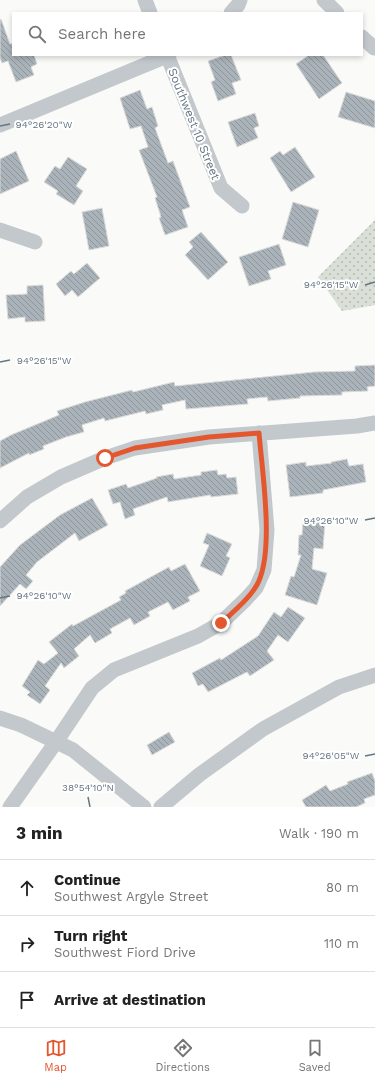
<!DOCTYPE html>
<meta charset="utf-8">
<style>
:root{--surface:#fff;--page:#f6f6f6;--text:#222;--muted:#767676;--line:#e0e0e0;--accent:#e4572e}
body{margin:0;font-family:"Work Sans",sans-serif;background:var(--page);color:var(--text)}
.stop{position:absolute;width:12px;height:12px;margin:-9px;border:3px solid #e4572e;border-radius:50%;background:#fff}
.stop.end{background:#e4572e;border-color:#fff;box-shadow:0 1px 4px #0008}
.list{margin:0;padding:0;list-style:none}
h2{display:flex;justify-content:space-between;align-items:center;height:52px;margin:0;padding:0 16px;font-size:17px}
h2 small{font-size:13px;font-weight:400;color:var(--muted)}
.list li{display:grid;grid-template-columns:26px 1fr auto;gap:12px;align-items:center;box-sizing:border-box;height:56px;padding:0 16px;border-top:1px solid var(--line)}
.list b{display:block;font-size:15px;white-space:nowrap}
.list p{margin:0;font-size:13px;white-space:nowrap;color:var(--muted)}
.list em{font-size:13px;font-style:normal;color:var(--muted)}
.icon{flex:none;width:22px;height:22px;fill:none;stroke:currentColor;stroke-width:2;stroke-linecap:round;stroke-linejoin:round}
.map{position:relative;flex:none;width:375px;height:807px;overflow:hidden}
.search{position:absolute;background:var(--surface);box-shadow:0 2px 6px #0003;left:12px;right:12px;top:12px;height:44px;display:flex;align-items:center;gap:10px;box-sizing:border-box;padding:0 14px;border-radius:0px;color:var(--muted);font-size:15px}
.sheet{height:220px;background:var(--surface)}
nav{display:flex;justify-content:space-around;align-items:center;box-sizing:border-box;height:56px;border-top:1px solid var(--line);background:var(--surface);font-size:11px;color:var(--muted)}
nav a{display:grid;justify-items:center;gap:2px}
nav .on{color:var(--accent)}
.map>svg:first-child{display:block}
.grass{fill:url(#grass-dots)}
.building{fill:url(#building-back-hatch);stroke:#dcdcda}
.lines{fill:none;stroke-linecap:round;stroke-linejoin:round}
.minor{stroke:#c3c8cc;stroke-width:15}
.route{stroke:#e4572e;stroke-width:5}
.ticks{fill:none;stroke:#657683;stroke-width:1.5}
.labels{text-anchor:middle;stroke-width:4;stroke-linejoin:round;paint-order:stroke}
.street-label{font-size:12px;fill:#657683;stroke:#fff}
.ticks-label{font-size:10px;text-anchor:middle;fill:#657683;stroke:#fff;stroke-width:4;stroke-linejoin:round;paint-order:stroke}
</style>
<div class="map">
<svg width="375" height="807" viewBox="0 0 375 807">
<defs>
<pattern id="grass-dots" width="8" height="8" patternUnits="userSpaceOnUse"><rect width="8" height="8" fill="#dadfd7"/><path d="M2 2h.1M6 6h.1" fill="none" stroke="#b4b9b4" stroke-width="1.8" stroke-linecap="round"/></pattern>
<pattern id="building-back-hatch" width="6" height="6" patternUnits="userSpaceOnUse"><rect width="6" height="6" fill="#aab3b9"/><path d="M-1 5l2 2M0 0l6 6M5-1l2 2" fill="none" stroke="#8e969c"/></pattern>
</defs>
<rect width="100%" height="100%" fill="#fafaf8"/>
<path class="grass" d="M375,220v85l-33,6 -24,-34z"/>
<path class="building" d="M1,19l9,25 3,-1v12h21l3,9 -6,3 3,8 -18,7 -8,-21 -6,2 -2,-5v-38z
M225,55h6l10,25 -9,3 4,11 -18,7 -7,-19 4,-2 -7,-19z
M309,55h14l19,28 -23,16 -23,-35z
M140,90l7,19 5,-2 6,19 -3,2 13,35 5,-2 17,46 -8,3 6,17 -23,8 -6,-17 2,-1 -6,-19 2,-1 -18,-47 9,-3 -7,-21 -11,3 -10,-31z
M346,92l29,9v27l-37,-11z
M255,113l4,13 -5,2 4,10 -21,9 -9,-25z
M295,147l20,30 -24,15 -21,-34 10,-7 3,4z
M16,151l13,30 -29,13v-35z
M68,157l19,12 -11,17 7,5 -9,14 -18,-11 2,-3 -14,-9 11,-16 5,3z
M293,202l26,8 -11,37 -26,-8z
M102,208l7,38 -20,4 -7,-38z
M201,232l27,30 -20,18 -23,-25 8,-8 -4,-5z
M279,244l7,21 -18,6 3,8 -22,7 -10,-29z
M87,263l13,15 -22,19 -6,-7 -7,6 -9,-12 15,-13 3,3z
M43,285l2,36 -20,1v-5l-17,2 -2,-24 21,-1v-8z
M375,365v21l-8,1 1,4 -26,1v3l-42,1v2l-32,3 -1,-4 -20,2 1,5 -62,5 -1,-9 -23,5 1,5 -17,4 -1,-3 -40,10 -1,-3 -22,7 2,7 -18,5 -23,9 1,3 -15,6v-2l-29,15v-27l11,-6 48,-20 -2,-4 28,-9 47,-12 1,2 41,-10 1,4 139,-14 41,-1v-5z
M347,459l2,7 14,-2 3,18 -43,8v3l-33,4 -4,-32 20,-3v4l26,-3 -1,-1z
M217,470l1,5 8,-1 1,4 9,-1 2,17 -27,3 -1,-2 -42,7 -1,-5 -34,12 2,6 -10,4 -5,-17 -7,2 -5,-14 18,-6 2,4 29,-10 -1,-1 17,-3 1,5 27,-4v-3z
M92,498l16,27 -29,16 -4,-8 -38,29 -11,13 7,6 -7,8 -6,-5 -20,22v-39l20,-22 40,-30z
M303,520l22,2 -2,27 -9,-1 -2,21 15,4 -10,32 -32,-10 6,-19 3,1 7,-22h-3l1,-20h3z
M207,533l25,11 -6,12 4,2 -8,18 -22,-10 9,-21 -6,-2z
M185,564l15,27 -12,6 2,4 -17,9 -5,-8 -20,10 2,4 -16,9 -4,-7 -20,11 2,4 -17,10 -5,-8 -16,14 5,7 -15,12 -3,-5 -16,23 5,4 -10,14 -13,-9 3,-3 -8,-6 16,-26 6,4 14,-11 -9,-11 23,-18 1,2 48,-26 -2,-3 7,-4 -1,-2 44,-24 2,4z
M288,607l17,11 -17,24 -10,-7 -11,16 7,9 -24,16 -3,-4 -39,20 -5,-8 -5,2 -6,-13 28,-15 1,2 37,-24 16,-24 7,5z
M169,732l6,10 -23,13 -5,-10z
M372,773l3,8v14l-11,4 1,4 -9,4h-50l-4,-7 24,-15 4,6 18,-7 -1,-2z"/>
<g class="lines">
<path class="minor" d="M145,0l5,13
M324,0l13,13
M231,13l7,-8 2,-5
M362,37l12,11
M167,55l54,133 21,18
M0,125l169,-70
M0,230l35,12
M0,521l27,-24 34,-20 44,-19 30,-10 74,-11 148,-11 18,-3
M0,718l21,7 52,25 71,57
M10,807l46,-65 36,-54 22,-18 84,-34 23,-13 24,-23 11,-12 8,-18 3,-40 -8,-97
M161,807l38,-32 64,-46 76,-42 36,-12"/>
</g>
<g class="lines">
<path class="route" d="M105,458l30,-10 74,-11 50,-4c3,38 17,125 -4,155 -8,13 -22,24 -34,35"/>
</g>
<path class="ticks" d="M0,126l10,-2M365,285l10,-3M0,362l10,-2M365,520l10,-2M0,598l10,-2M365,756l10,-2M88,797l2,10"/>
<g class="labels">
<g class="street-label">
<text transform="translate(194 124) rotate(68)" y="4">Southwest 10 Street</text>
</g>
</g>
<g class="ticks-label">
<text x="44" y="128">94°26'20"W</text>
<text x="331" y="288">94°26'15"W</text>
<text x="44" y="364">94°26'15"W</text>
<text x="331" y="524">94°26'10"W</text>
<text x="44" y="599">94°26'10"W</text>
<text x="331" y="759">94°26'05"W</text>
<text x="88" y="791">38°54'10"N</text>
</g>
</svg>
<div class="stop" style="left:105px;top:458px"></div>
<div class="stop end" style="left:221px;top:623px"></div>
<div class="search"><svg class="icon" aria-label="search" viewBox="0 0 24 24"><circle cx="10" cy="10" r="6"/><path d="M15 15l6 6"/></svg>Search here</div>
</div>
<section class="sheet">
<h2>3 min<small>Walk · 190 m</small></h2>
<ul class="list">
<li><svg class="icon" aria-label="ahead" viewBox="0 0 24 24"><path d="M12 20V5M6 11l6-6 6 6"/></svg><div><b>Continue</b><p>Southwest Argyle Street</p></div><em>80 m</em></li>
<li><svg class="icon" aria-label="right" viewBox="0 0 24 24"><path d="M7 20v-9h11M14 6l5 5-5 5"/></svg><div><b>Turn right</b><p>Southwest Fiord Drive</p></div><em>110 m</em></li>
<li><svg class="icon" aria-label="arrive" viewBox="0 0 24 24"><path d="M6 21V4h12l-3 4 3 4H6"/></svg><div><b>Arrive at destination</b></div></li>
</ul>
</section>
<nav>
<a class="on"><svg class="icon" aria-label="map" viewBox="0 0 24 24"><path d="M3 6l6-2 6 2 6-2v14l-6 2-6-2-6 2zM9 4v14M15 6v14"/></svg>Map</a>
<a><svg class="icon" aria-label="directions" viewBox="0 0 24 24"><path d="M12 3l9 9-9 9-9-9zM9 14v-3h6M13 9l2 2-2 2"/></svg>Directions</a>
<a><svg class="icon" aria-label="saved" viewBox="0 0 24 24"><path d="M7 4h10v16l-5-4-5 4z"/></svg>Saved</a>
</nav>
